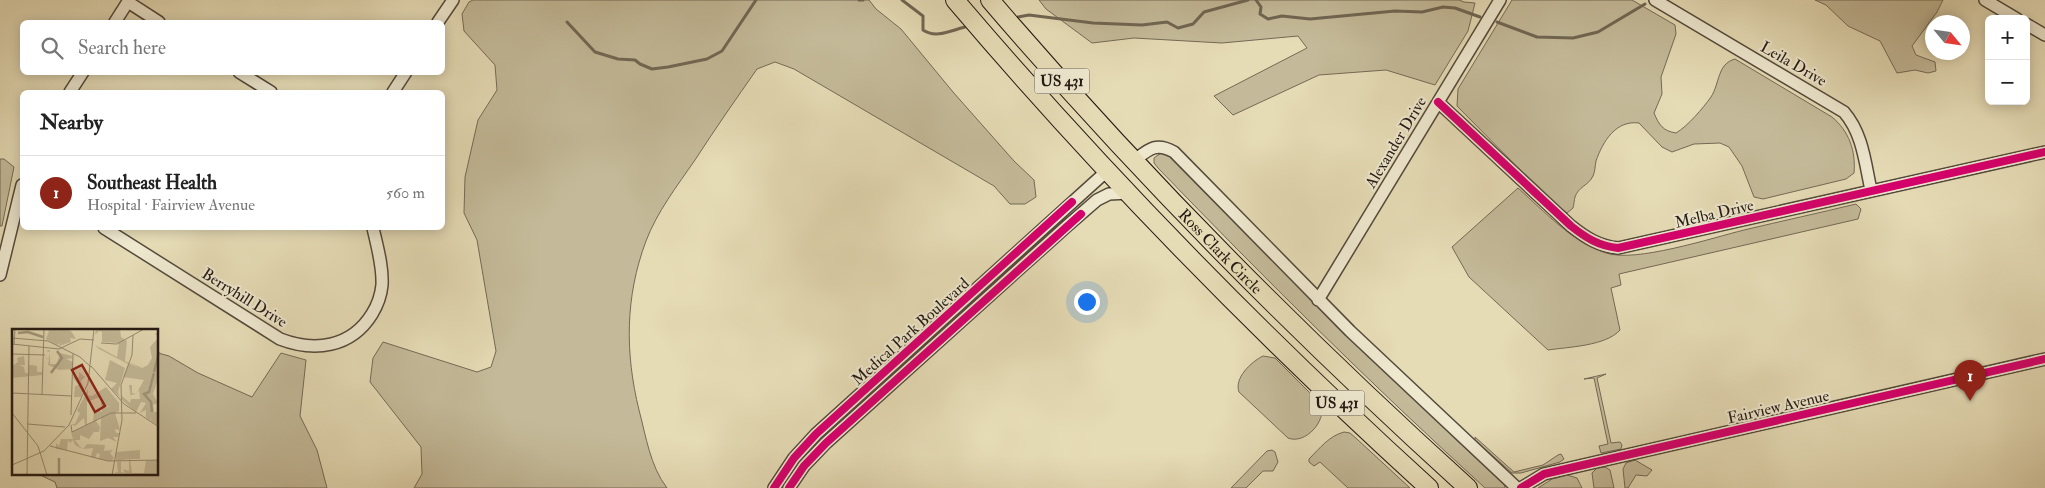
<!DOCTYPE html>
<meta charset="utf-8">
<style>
:root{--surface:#fff;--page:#f2f2f2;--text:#222;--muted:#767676;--line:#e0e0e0;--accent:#8f2418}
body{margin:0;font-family:"IM FELL Double Pica",serif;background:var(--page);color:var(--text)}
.controls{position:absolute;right:15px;top:15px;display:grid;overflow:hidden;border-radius:8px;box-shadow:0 2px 12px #0003}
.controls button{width:45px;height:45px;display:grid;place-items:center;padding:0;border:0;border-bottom:1px solid var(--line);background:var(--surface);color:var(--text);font:25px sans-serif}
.compass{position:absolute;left:1925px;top:15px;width:45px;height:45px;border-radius:50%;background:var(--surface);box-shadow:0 2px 12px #0003;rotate:119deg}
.you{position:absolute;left:1086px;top:301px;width:18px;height:18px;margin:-12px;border:4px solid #fff;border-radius:50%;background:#1a73e8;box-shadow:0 0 0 8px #1a73e833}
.badge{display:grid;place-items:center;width:32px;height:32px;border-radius:50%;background:var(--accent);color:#fff;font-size:16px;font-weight:700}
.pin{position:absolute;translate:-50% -41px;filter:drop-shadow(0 1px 2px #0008)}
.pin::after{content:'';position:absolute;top:26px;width:18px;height:15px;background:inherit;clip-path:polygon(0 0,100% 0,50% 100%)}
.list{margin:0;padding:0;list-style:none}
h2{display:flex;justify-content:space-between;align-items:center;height:65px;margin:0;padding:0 20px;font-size:21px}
h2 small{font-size:16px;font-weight:400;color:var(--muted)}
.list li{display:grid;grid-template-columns:32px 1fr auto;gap:15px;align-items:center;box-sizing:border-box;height:75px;padding:0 20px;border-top:1px solid var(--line)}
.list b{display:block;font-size:19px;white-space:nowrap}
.list p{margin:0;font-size:16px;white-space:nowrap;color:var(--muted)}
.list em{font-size:16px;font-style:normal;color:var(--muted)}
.icon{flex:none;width:28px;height:28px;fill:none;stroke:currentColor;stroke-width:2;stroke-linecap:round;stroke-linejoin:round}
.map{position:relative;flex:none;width:2045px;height:488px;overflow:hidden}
.search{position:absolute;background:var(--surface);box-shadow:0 2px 12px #0003;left:20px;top:20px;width:425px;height:55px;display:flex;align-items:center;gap:12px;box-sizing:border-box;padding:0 18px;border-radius:8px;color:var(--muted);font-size:19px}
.panel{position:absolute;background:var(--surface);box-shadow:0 2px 12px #0003;left:20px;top:90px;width:425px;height:140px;border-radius:8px}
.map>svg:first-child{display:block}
.green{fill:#c4ba99;stroke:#746a56}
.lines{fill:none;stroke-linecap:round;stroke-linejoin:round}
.stream{stroke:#706653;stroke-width:3}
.minor-casing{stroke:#544a3c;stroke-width:14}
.highway-casing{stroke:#241913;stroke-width:20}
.minor{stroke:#eee8cf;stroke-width:11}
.highway{stroke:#e5dbb5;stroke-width:18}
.cycleway-casing{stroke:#eee8cf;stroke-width:11}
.cycleway{stroke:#d6006c;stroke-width:8}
.labels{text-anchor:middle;stroke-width:4;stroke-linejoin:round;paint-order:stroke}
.shield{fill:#eee8cf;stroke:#61574b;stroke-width:1}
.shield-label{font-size:15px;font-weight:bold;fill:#241913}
.street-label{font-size:16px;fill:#241913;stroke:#eee8cf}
.inset-river{fill:none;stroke:#a3997e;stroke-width:2.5}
.inset-road{fill:none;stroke:#988d74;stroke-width:1}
.view{fill:#8f2418;fill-opacity:0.15;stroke:#8f2418;stroke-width:2.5}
.inset-edge{fill:none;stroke:#241913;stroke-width:2.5}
</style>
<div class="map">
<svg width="2045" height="488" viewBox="0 0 2045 488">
<rect width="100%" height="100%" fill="#e5dbb5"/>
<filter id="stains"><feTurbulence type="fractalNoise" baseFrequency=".004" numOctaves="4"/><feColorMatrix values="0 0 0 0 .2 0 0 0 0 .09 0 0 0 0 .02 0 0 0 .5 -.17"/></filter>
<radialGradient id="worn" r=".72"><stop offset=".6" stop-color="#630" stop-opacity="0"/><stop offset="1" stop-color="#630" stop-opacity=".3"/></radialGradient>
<path class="green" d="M473,0h396l7,9 25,20 52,63 61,69 20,19 2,17 -11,7h-15l-16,-18 -200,-117 -19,-7 -18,7c-21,30 -42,60 -62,91 -18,26 -38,52 -49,81 -21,56 -21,112 -7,169 7,26 11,56 28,78h-253l8,-14 -1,-27 -51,-65 3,-24 10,-16 94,30 14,-5 5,-16 -19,-111 -13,-27 1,-36 13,-57 19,-30 -2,-25 -31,-34 -2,-17 7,-12z
M1039,0h420l5,2 11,1 -7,28 -33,54 -49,-15 -67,5 -86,40 -19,-19 93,-48 -9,-12 -76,7 -88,-5 -42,5 -46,-34z
M1512,0h120l43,25 1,9 -15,43 1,17 -8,19c5,12 9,18 22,20 12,-7 27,-25 35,-36 9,-14 6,-33 24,-38l97,58c17,14 24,34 22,56l-8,6 -83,20 -9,-2 -12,-31 -13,-19 -9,-4 -26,1 -22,8 -10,-5 -23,-24c-23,-3 -36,18 -43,38 -1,5 -1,11 -3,15 -4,9 -15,11 -18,21 -1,3 -1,8 -2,11l-6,5 -20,-16 -90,-91 1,-17z
M1815,0h128l-6,12 -25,34 4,9 19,7 1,9 -8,2 -13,-3 -18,3 -17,-32 -32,-15 -22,-21z
M1161,153l11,3 332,326 1,6h-20c-113,-103 -221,-210 -327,-320l-4,-5v-5z
M0,159h4l10,8 -12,59h-2z
M1518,188c27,24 53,53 88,65 29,10 106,-15 138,-23 38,-9 75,-17 112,-26l5,5 -3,10 -239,55 2,11 -10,3 9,42c-14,16 -52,17 -72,20l-79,-73 -17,-30z
M158,353l11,3 29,17 54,24 29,-44 25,7 -6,56 17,34 10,38h-270l-2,-6 -15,-7 118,-1z
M1263,356l12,2 46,46c6,17 -16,41 -33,34l-49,-46c-5,-14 12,-30 24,-36z
M1606,374l-9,4 14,65 9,-1 2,3 -1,4 -20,4 -2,-7 9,-2 -14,-66 -10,1z
M1344,432l6,1 8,7 52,48h-62l-28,-26 -6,4 -5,-4v-3c11,-11 20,-23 35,-27z
M1475,437l39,35 29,-7 15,-10 3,-1 3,5 -4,3 -39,11h-9l-37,-33z
M1272,450l3,2 3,10 -5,9h-10l-17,17h-15l36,-37z
M1635,460l17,10 -5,6 -11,-1 -8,13h-3l-2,-19 3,-6z
M1605,467l5,3 4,18h-20l-2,-15 5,-5z
M1567,475l10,3 5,10h-44l14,-9z"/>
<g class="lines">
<path class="stream" d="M859,0h4
M902,0l21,16v14c13,9 29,0 42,-3
M1256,0l5,7 -1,7 8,5 14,-3 28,3 85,-8 27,1 21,-5 12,1 25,9
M1018,17l11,-2 64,8 49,2 25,-3 11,6 15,-4 11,-12 44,-12
M567,22l28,30 23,7 17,1 5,4 12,5 16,-2 39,-8 15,-8 34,-51
M1497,22l40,15 36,1 25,-6 47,-28"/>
<g class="minor-casing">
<path id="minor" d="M1655,0l189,112c19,22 21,51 27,78
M1985,0l32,19
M128,2l31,20
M115,22l14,-22
M438,22l15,-22
M2026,24l19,11
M239,72l32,20
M70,92l13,-20
M393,92l13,-20
M1438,102l133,124c15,12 28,20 47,22l427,-96
M1135,160c14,-11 21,-18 39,-8l176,179 167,157
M104,228l176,111c34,13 71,9 92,-25 5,-8 9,-19 10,-29 1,-19 -5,-39 -9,-57
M0,275l22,-90
M1318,300l182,-300
M774,488l20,-30 22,-24 292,-264
M789,488l15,-22 22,-23 241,-217 30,-26 12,-6 20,-1
M1521,488l23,-14 26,-6 475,-109"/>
</g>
<g class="highway-casing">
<g id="highway">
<path d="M955,0c147,173 306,335 474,488"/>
<path id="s1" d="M990,0c148,173 309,335 478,488"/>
</g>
</g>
<use href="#minor" class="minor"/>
<use href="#highway" class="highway"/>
<g class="cycleway-casing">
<path id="cycleway" d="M1438,102l133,124c15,12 28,20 47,22l427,-96
M774,488l20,-30 22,-24 256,-232
M789,488l15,-22 22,-23 255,-229
M1521,488l23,-14 26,-6 475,-109"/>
</g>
<use href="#cycleway" class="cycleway"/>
</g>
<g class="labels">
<g class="shield">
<rect x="1034.5" y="68.5" width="55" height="25" rx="4"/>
<rect x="1309.5" y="390.5" width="55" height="25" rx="4"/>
</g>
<g class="shield-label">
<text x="1062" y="86">US 431</text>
<text x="1337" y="408">US 431</text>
</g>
<g class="street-label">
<text transform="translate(1794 63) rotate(30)" y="6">Leila Drive</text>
<text transform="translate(1395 142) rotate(-59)" y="6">Alexander Drive</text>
<text transform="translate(1714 213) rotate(-13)" y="6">Melba Drive</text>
<text dy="6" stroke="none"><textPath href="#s1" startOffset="341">Ross Clark Circle</textPath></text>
<text transform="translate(245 297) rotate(32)" y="6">Berryhill Drive</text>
<text transform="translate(910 331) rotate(-42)" y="6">Medical Park Boulevard</text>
<text transform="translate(1778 406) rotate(-13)" y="6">Fairview Avenue</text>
</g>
</g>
<g transform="translate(12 329)">
<rect width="146" height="146" fill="#e5dbb5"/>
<path d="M53,0l6,2 5,8 -6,-1 1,4 -12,4 1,-3 -3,2 -11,-6 3,-8 -4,-2zM84,0h24l1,8 6,4 -2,20 14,7 -9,-6 12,6 6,-3 4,-7 -2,-11 8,-9 -3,-5h3v46l-5,15 5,9 -5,2 1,6 -4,1h8v13l-7,-4v-4l-1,4 -4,-4v-7l-6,3 6,-10 -5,-1 -5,10 -15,-13 1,-3 8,7 1,-4h9l-1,-9 -3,4 -5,1v3l-2,-13h3v8l4,1 8,-14 -21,-3 5,-13 -29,-15 -4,-4 22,12 2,-14 -17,-1v-10l-3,-1 -4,4zM38,21v14h7l3,-11 12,3 1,2 -7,1 7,3v7l-14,1 -11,-5 1,-6 -4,-1h4l1,-6 -4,-1zM12,27l1,9h-6l5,2 1,6h4v-8h3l5,1v6h6l-1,3 -30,3v-12l6,-4 -1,-4zM98,31l15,8 -7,24 2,5 -9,-8 6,-6 -12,-3zM63,43v7l4,-2v-5l6,5 -4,4 3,8 -3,8h-7l1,-11 4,-1 -6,-7zM94,58l13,16v8l-4,2 5,17 -5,-1 1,4h4l-2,4h-5l4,5 -9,-4 -8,3 1,-24 -5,4 4,6 -1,5h-5l-5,7 -9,-4v5h-5l7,9 -7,-4 -2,-5 -3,3 -2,-3 -1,10 -11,-1v-6l3,3 2,-7h12l-2,-7 14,-6 -1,-8 -9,8 -4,-2h4l5,-11 -3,-2 11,-22v6l4,1zM85,69h4v8h9l-8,3v3l-4,-2v3l-4,-2 -1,11 -6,3v-23zM75,115l18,1 -1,6 9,-1 -3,3 4,5 -3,3 -12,-2 1,-5 -3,-1 -2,5 -4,-1 2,-9 -10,1zM128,121v9h-10l2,14h12l2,-13h12v15l-44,-2 4,-1 -1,-10 4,-1v11l4,1 -2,-4 6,2v-12l-13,2v-9z" fill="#c4ba99" fill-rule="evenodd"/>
<path class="inset-river" d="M6,4l10,-1 15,5M142,43l5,-20M39,44l11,-15 -5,-7M140,83l-1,-10 -7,-8 5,-2 5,-19M47,146v-17"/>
<path class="inset-road" d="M0,9l36,3 32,16 11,10M89,14l16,1 27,-15M0,15l47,5 21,-10 14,1M2,16l1,-16M0,25l33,1M79,37l33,38 35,23M0,64l60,3M30,65l2,-65M0,84l26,33 9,29M59,86l2,-61M15,95l38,3M59,96l1,7 39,-19h25M38,117l58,15 51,-1M0,136l32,-14 25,-26 19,-42 6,-54M15,146l2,-129M100,146l10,-55 -1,-35 11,-30 1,-20"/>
<path class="view" d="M70,36l23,41 -10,6 -23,-42z"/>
<rect width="146" height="146" class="inset-edge"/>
</g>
<rect width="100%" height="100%" filter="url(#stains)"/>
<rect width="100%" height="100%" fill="url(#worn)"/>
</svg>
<div class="controls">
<button>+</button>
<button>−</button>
</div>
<svg class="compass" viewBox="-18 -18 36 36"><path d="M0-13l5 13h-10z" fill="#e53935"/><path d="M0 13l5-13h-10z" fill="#767676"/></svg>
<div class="you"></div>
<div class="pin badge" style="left:1970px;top:401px">1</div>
<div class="search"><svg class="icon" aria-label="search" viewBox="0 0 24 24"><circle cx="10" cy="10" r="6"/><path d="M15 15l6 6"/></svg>Search here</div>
<section class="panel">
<h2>Nearby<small></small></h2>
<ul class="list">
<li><span class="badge">1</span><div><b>Southeast Health</b><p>Hospital · Fairview Avenue</p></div><em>560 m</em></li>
</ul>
</section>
</div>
